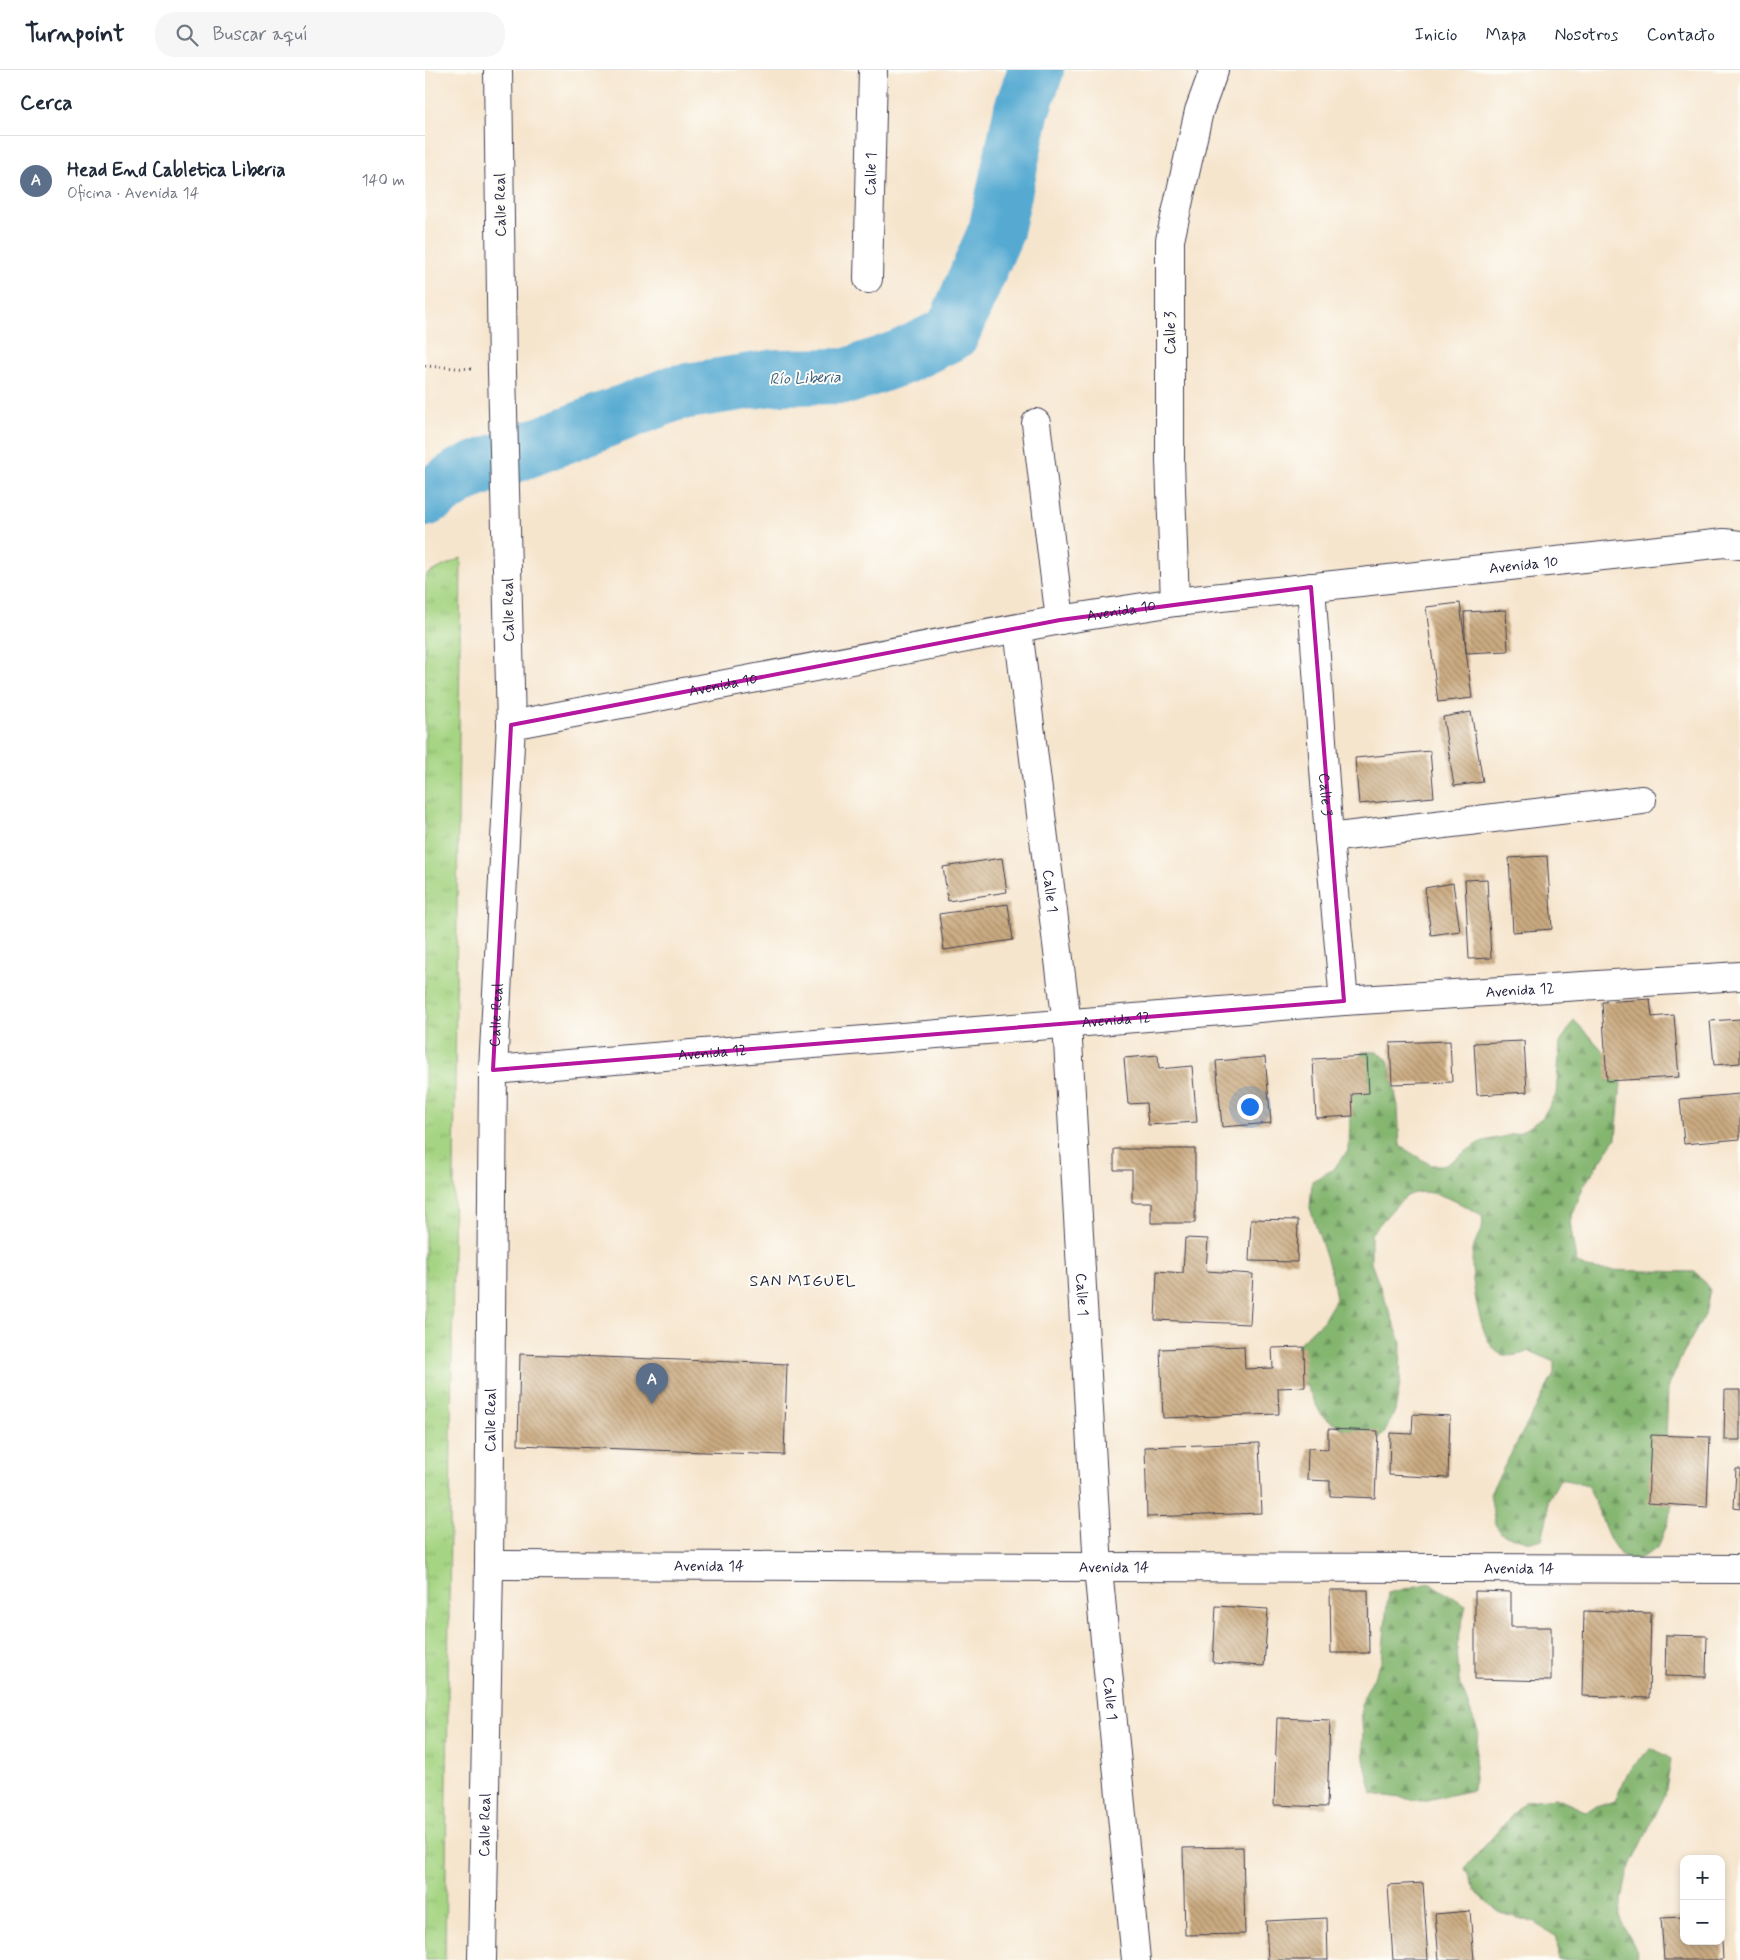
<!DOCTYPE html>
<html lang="es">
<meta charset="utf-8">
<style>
:root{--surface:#fff;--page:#f6f6f7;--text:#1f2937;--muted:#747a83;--line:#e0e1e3;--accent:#2563eb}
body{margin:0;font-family:Mynerve,sans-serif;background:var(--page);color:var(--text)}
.controls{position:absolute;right:15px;bottom:15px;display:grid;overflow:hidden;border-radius:10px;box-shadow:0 2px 8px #0003}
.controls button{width:45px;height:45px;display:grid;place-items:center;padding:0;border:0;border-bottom:1px solid var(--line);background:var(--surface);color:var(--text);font:25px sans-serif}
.you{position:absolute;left:824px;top:1036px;width:18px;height:18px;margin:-12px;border:4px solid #fff;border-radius:50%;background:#1a73e8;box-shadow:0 0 0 8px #1a73e833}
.badge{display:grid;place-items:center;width:32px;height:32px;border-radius:50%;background:var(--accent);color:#fff;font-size:16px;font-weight:700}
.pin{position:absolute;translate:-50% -41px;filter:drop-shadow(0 1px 2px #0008)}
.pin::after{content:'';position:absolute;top:26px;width:18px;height:15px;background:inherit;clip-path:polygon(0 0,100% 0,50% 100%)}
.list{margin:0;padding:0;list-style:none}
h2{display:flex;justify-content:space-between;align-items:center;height:65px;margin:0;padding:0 20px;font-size:21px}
h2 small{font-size:16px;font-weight:400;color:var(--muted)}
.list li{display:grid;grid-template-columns:32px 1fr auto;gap:15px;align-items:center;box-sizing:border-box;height:90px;padding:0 20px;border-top:1px solid var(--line)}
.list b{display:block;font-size:19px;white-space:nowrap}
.list p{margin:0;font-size:16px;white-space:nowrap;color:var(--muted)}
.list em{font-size:16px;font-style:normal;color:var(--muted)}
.icon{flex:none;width:28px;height:28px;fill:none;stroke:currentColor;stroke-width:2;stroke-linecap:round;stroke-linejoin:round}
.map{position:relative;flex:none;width:1315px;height:1890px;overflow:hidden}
header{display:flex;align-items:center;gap:30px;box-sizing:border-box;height:70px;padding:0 25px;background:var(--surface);border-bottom:1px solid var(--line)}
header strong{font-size:24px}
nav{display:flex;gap:28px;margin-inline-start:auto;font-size:18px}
.search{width:350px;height:45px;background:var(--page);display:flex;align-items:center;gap:12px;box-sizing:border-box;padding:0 18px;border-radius:20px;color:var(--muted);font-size:19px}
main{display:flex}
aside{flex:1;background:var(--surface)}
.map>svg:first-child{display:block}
.forest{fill:url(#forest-firs);stroke:#536c56}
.park{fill:url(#park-tufts);stroke:#647b5e}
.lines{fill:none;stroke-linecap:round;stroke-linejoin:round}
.river{stroke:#56aad2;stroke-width:56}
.building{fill:url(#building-back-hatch)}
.minor-casing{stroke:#423f51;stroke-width:30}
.tertiary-casing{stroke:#423f51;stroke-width:30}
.path{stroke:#423f51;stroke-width:3;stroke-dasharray:1 4;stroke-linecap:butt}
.minor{stroke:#fff;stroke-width:28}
.tertiary{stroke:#fff;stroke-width:28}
.marked{fill:none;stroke:#b5179e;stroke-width:4;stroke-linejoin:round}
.labels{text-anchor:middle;stroke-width:4;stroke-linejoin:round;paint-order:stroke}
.street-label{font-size:15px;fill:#22223b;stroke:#fdfcf7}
.water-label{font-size:16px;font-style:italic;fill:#395f7f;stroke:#fdfcf7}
.neighbourhood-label{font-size:16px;letter-spacing:1px;fill:#22223b;stroke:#fdfcf7}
</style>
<header>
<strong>Turnpoint</strong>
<div class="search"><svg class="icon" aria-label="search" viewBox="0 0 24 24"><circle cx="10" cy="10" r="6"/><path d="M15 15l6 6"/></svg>Buscar aquí</div>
<nav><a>Inicio</a><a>Mapa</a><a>Nosotros</a><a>Contacto</a></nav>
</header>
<main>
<aside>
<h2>Cerca<small></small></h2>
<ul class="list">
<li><span class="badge" style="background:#5c6f8a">A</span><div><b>Head End Cabletica Liberia</b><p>Oficina · Avenida 14</p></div><em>140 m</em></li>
</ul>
</aside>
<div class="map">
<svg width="1315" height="1890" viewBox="0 0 1315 1890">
<defs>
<pattern id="forest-firs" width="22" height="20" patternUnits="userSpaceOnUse" patternTransform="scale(1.25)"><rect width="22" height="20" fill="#84b670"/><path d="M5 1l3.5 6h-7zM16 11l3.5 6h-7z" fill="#6c945d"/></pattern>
<pattern id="park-tufts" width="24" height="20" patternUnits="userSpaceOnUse" patternTransform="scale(1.25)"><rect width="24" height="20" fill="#a5d482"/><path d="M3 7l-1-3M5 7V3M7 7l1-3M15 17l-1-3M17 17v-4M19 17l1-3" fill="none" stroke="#8eb671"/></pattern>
<pattern id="building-back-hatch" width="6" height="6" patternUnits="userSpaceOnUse" patternTransform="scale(1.25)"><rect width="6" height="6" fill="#caaa80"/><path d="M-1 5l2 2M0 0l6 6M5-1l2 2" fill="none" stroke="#a48a6a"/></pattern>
</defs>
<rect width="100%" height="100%" fill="#fdfcf7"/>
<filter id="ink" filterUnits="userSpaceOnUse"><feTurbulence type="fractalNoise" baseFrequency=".02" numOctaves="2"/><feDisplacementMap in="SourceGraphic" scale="10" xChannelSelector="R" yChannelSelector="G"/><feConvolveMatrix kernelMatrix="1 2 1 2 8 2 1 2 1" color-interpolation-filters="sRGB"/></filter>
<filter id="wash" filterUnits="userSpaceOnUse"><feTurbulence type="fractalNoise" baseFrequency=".0096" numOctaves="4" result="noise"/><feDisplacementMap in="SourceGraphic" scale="20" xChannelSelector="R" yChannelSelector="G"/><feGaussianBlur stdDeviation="1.12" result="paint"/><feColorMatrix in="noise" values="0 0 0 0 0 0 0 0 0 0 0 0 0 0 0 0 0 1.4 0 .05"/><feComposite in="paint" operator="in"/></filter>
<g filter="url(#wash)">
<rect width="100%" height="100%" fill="#f6e5cd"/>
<path class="forest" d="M1149,950l48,51 -6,67 -32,47 -14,36 6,41 11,6 14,2 95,2 14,18 -5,25 -21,36 -16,37 -2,51 6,71 -14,38 -23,13 -14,-5 -11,-16 -22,-55 -28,-6 -12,21v14l-6,25 -12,3 -28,-8 -7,-10 -5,-31 64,-119v-12l-24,-11c-11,4 -27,9 -36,-2 -15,-16 -25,-76 -21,-98 3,-17 12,-15 9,-36 -20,-10 -50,-30 -73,-20 -10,5 -30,30 -38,39v29l30,79 -1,41 -5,28 -11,23 -12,8 -13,-3 -37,-23 -26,-50 -1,-13 5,-11 23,-21 13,-22 -4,-24 -22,-67 2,-27 20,-11 17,-20 2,-74 11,-24h15l11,8 10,46 2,40 31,19h15l34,-23 39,-9 23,-15 14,-23 4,-52z
M1004,1513l37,22 -9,41 2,35 19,50 -5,59 -51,11 -50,-7 -8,-35 -3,-56 21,-43 6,-67z
M1227,1678l19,11 -6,36 -38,79 -8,43 18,34 1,9h-80l-1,-23 -24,-15 -33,-9 -24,-21 -11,-24 60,-67 31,-3 29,13 30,-10 14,-31z"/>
<path class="park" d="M36,488l-16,1402h-20v-1385z"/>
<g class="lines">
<path class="river" d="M0,429l37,-24 213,-82 102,-16 71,-1 54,-19 50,-24 44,-102 26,-122 14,-39"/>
</g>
<g id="blocks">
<path class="building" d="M1035,533l12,95 -34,4 -12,-95z
M1081,540l2,41 -42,2 -2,-41z
M1046,642l12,70 -29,4 -11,-69z
M1005,681l4,46 -75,7 -4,-46z
M1122,786l5,73 -39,3 -4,-74z
M577,788l5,34 -59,9 -5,-34z
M1062,809l4,79 -22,1 -4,-79z
M1028,813l7,48 -29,4 -6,-47z
M583,834l5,36 -69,10 -5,-36z
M1225,929l2,18 22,-2 5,62 -72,4 -5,-79z
M1315,949v44l-26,2 -4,-44z
M1025,971l2,41 -60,2 -2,-41z
M1099,971l3,51 -50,3 -3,-52z
M733,985l1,14 33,-3 5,56 -49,3 -2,-22 -18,1 -4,-46z
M942,986l2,37 -17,1 1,22 -37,2 -3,-59z
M840,987l6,66 -49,4 -6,-66z
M1315,1024v45l-56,5 -4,-45z
M689,1079h81v74h-44v-21h-19v-32h-18z
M826,1149l47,1 -1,42 -48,-1z
M760,1168l23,1 -2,32 47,3 -3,50 -95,-4 2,-49 26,2z
M819,1276l1,23 28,-1 -1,-20 32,-1 1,40 -27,1 1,26 -116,4 -3,-69z
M95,1284l267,10 -3,91 -266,-10z
M1300,1320h15v50h-16z
M988,1344l37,2 -2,62 -59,-3 1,-42 22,1z
M903,1359l50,2 -3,67 -45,-2v-15l-23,-1 1,-32 20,1z
M1226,1365l59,2 -3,70 -59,-4z
M834,1373l3,70 -115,4 -2,-70z
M1311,1399h4v40l-6,-1z
M905,1520h38l1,63h-38z
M1050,1521l36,1v35h40v54l-76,-2z
M791,1536l52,3 -4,57 -51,-3z
M1159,1541l67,2 -2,85 -67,-2z
M1241,1565l41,1 -1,41 -41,-1z
M852,1648l53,2 -3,87 -53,-2z
M818,1777l2,87 -60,1 -2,-87z
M998,1813l5,77h-35l-5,-75z
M1045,1841l4,49h-35l-4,-46z
M1259,1847v24h38l1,19h-59l-3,-42z
M902,1848l1,42h-60l-2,-39z"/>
</g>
</g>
<g filter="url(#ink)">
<use href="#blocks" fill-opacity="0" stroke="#423f51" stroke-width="1"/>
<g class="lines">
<g class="minor-casing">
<g id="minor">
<path id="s1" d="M443,209l5,-209"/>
<path d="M611,353l24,197"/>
<path id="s2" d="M886,517l18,251 15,163"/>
<path d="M750,532l-5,-141v-221l29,-129 15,-41"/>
<path id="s3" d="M593,559l49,395 31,544 38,392"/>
<path id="s4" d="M86,655l549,-105 115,-18 549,-59 16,2"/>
<path d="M904,768l313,-38"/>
<path id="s5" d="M68,1000l851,-69 396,-25"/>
<path id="s6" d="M64,1495l1251,4"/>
</g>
</g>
<g class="tertiary-casing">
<g id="tertiary">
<path id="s7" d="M57,1890l7,-395 4,-495 18,-345 -9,-353 -4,-302"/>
</g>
</g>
<path class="path" d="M0,296l47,3"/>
<use href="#minor" class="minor"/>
<use href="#tertiary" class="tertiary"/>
</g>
</g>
<path class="marked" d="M886,517l33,414 -851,69 18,-345 549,-105z"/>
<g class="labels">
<g class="street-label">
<text dy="5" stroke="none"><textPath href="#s1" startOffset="105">Calle 1</textPath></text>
<text transform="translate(75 135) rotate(-91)" y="5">Calle Real</text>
<text transform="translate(745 263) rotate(-90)" y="5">Calle 3</text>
<text dy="5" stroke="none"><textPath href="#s4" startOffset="1026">Avenida 10</textPath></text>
<text transform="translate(83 540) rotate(-91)" y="5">Calle Real</text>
<text dy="5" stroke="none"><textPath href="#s4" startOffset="621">Avenida 10</textPath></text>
<text dy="5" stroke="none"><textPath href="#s4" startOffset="216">Avenida 10</textPath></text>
<text dy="5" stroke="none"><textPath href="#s2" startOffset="208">Calle 3</textPath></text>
<text dy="5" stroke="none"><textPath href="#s3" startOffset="264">Calle 1</textPath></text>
<text dy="5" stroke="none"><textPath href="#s5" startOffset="1030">Avenida 12</textPath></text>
<text dy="5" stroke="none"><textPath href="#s7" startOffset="945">Calle Real</textPath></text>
<text dy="5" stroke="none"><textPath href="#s5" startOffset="625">Avenida 12</textPath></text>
<text dy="5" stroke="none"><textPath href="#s5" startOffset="220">Avenida 12</textPath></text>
<text dy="5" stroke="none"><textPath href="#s3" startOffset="669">Calle 1</textPath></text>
<text dy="5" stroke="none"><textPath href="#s7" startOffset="540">Calle Real</textPath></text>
<text dy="5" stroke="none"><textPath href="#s6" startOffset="220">Avenida 14</textPath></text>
<text dy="5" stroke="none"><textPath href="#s6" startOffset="625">Avenida 14</textPath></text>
<text dy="5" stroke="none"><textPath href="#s6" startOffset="1030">Avenida 14</textPath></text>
<text dy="5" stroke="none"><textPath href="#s3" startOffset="1074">Calle 1</textPath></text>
<text dy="5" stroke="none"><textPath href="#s7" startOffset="135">Calle Real</textPath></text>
</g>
<g class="water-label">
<text transform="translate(380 307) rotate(-2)" y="6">Río Liberia</text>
</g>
<g class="neighbourhood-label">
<text x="378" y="1216">SAN MIGUEL</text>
</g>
</g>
</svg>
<div class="controls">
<button>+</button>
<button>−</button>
</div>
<div class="you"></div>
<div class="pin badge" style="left:227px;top:1334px;background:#5c6f8a">A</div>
</div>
</main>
